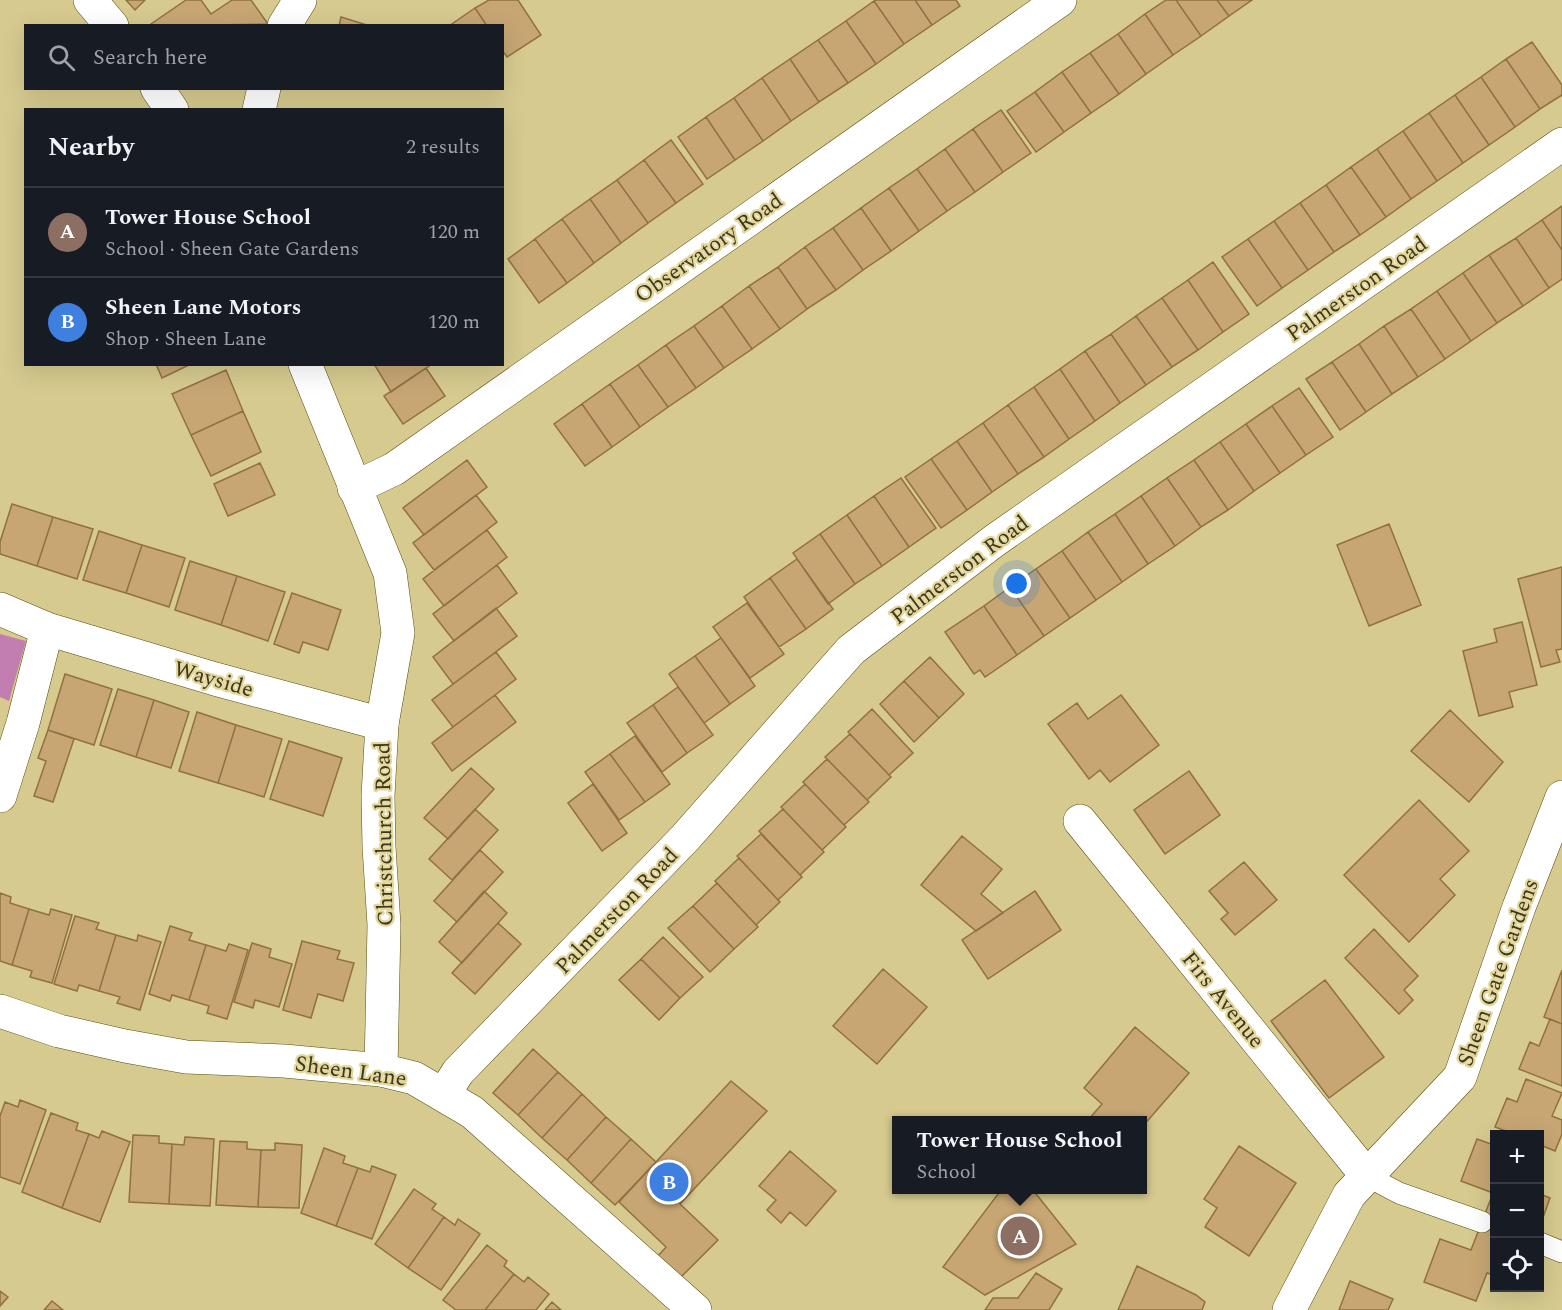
<!DOCTYPE html>
<meta charset="utf-8">
<style>
:root{--surface:#171b24;--page:#242831;--text:#f1f3f6;--muted:#9ea1a6;--line:#363941;--accent:#d93025}
body{margin:0;font-family:Spectral,serif;background:var(--page);color:var(--text)}
.controls{position:absolute;right:18px;bottom:18px;display:grid;overflow:hidden;border-radius:0px;box-shadow:0 6px 24px #0002}
.controls button{width:54px;height:54px;display:grid;place-items:center;padding:0;border:0;border-bottom:2px solid var(--line);background:var(--surface);color:var(--text);font:30px sans-serif}
.you{position:absolute;left:1017px;top:584px;width:21px;height:21px;margin:-15px;border:4px solid #fff;border-radius:50%;background:#1a73e8;box-shadow:0 0 0 9px #1a73e833}
.badge{display:grid;place-items:center;width:39px;height:39px;border-radius:50%;background:var(--accent);color:#fff;font-size:20px;font-weight:700}
.pin{position:absolute;translate:-50% -50%;border:3px solid #fff;box-shadow:0 2px 6px #0006}
.popup{position:absolute;left:892px;top:1116px;width:255px;height:78px;box-sizing:border-box;display:grid;place-content:center;border-radius:0px;background:var(--surface);filter:drop-shadow(0 2px 4px #0005);font-size:20px;white-space:nowrap;color:var(--muted)}
.popup b{font-size:22px;color:var(--text)}
.popup::after{content:'';position:absolute;left:50%;top:100%;margin-left:-12px;border:12px solid transparent;border-top-color:var(--surface)}
.list{margin:0;padding:0;list-style:none}
h2{display:flex;justify-content:space-between;align-items:center;height:78px;margin:0;padding:0 24px;font-size:26px}
h2 small{font-size:20px;font-weight:400;color:var(--muted)}
.list li{display:grid;grid-template-columns:39px 1fr auto;gap:18px;align-items:center;box-sizing:border-box;height:90px;padding:0 24px;border-top:2px solid var(--line)}
.list b{display:block;font-size:22px;white-space:nowrap}
.list p{margin:0;font-size:20px;white-space:nowrap;color:var(--muted)}
.list em{font-size:20px;font-style:normal;color:var(--muted)}
.icon{flex:none;width:33px;height:33px;fill:none;stroke:currentColor;stroke-width:2;stroke-linecap:round;stroke-linejoin:round}
.map{position:relative;flex:none;width:1562px;height:1310px;overflow:hidden}
.search{position:absolute;background:var(--surface);box-shadow:0 6px 24px #0002;left:24px;top:24px;width:480px;height:66px;display:flex;align-items:center;gap:15px;box-sizing:border-box;padding:0 21px;border-radius:0px;color:var(--muted);font-size:22px}
.panel{position:absolute;background:var(--surface);box-shadow:0 6px 24px #0002;left:24px;top:108px;width:480px;height:258px;border-radius:0px}
.map>svg:first-child{display:block}
.green{fill:#c27eae}
.building{fill:#c7a673;stroke:#90713f;stroke-width:1.5}
.lines{fill:none;stroke-linecap:round;stroke-linejoin:round}
.service-casing{stroke:#584d11;stroke-width:22}
.minor-casing{stroke:#584d11;stroke-width:34}
.tertiary-casing{stroke:#584d11;stroke-width:34}
.secondary-casing{stroke:#584d11;stroke-width:34}
.service{stroke:#fff;stroke-width:21}
.minor{stroke:#fff;stroke-width:33}
.tertiary{stroke:#fff;stroke-width:33}
.secondary{stroke:#fff;stroke-width:33}
.labels{text-anchor:middle;stroke-width:4.5;stroke-linejoin:round;paint-order:stroke}
.street-label{font-size:22px;fill:#3c371f;stroke:#e3d79c}
</style>
<div class="map">
<svg width="1562" height="1310" viewBox="0 0 1562 1310">
<rect width="100%" height="100%" fill="#d6ca8f"/>
<path class="green" d="M0,634l26,7 -17,60 -9,-4z"/>
<path class="building" d="M126,0h19l-10,10z
M186,0h15l10,14 21,-14h19l17,24 -116,2 -1,-2z
M489,0h29l23,35 -34,22 -5,-7v-24h-15l-12,-18z
M876,0h39l17,25 -28,19 -30,-43z
M915,0h41l4,6 -28,19z
M1166,0h10l25,36 -28,19 -28,-41z
M1176,0h41l12,16 -28,20z
M1217,0h35l-23,16z
M874,1l30,43 -28,20 -30,-43z
M475,8l12,18h-38z
M1145,14l28,41 -27,19 -28,-40z
M341,17l29,9h-31z
M846,21l30,43 -28,19 -30,-43z
M1118,34l28,40 -27,20 -29,-41z
M818,40l30,43 -29,19 -29,-43z
M1532,42l30,43v10l-22,14 -34,-50z
M1090,53l29,41 -28,19 -29,-41z
M790,59l29,43 -28,19 -29,-43z
M1506,59l34,50 -25,18 -34,-50z
M1062,72l29,41 -27,19 -29,-40z
M1481,77l34,50 -26,18 -34,-50z
M762,78l29,43 -28,20 -29,-43z
M1035,92l29,40 -28,20 -29,-41z
M1455,95l34,50 -26,18 -34,-50z
M734,98l29,43 -28,19 -29,-43z
M1001,110l30,43 -28,19 -30,-43z
M1429,113l34,50 -26,18 -34,-50z
M706,117l29,43 -28,19 -29,-42z
M973,129l30,43 -28,20 -30,-43z
M1403,131l34,50 -26,18 -34,-50z
M671,140l32,44 -27,19 -32,-43z
M945,149l30,43 -28,19 -30,-42z
M1377,149l34,50 -25,18 -35,-50z
M644,160l32,43 -28,20 -31,-43z
M1351,167l35,50 -26,18 -34,-50z
M917,169l30,42 -28,20 -30,-43z
M617,180l31,43 -27,20 -31,-44z
M1326,185l34,50 -26,17 -34,-49z
M889,188l30,43 -28,20 -30,-43z
M590,199l31,44 -27,20 -32,-44z
M1300,203l34,49 -26,18 -34,-49z
M1562,206v44l-20,-30z
M861,208l30,43 -28,19 -30,-42z
M562,219l32,44 -27,20 -32,-44z
M1542,220l20,30v29l-13,9 -33,-50z
M1274,221l34,49 -26,18 -34,-49z
M833,228l30,42 -27,20 -31,-43z
M1516,238l33,50 -26,18 -34,-51z
M535,239l32,44 -28,20 -31,-44z
M1248,239l34,49 -25,18 -35,-49z
M805,247l31,43 -29,19 -29,-42z
M1489,255l34,51 -26,17 -34,-50z
M1213,262l36,52 -26,18 -35,-52z
M778,267l29,42 -27,20 -31,-43z
M1463,273l34,50 -26,18 -34,-50z
M1188,280l35,52 -25,18 -36,-52z
M749,286l31,43 -28,20 -30,-43z
M1437,291l34,50 -26,18 -34,-50z
M1162,298l36,52 -26,17 -36,-51z
M722,306l30,43 -28,19 -30,-42z
M1411,309l34,50 -27,18 -34,-51z
M1136,316l36,51 -26,18 -35,-51z
M694,326l30,42 -28,20 -30,-43z
M1384,326l34,51 -26,17 -33,-50z
M1111,334l35,51 -26,18 -35,-52z
M1359,344l33,50 -26,18 -34,-50z
M666,345l30,43 -28,19 -30,-42z
M1085,351l35,52 -25,18 -35,-52z
M1332,362l34,50 -26,18 -34,-51z
M156,364h35l-29,14z
M374,364h58l-41,28z
M638,365l30,42 -28,20 -30,-43z
M426,368l19,28 -42,28 -19,-28z
M1060,369l35,52 -26,18 -35,-52z
M226,370l17,41 -52,24 -19,-41z
M610,384l30,43 -28,20 -30,-43z
M1034,387l35,52 -25,18 -36,-52z
M1299,388l34,49 -27,18 -34,-49z
M582,404l30,43 -27,19 -31,-42z
M1008,405l36,52 -26,17 -35,-51z
M1272,406l34,49 -26,18 -34,-49z
M243,411l18,41 -50,24 -20,-41z
M983,423l35,51 -26,18 -35,-51z
M1246,424l34,49 -26,18 -34,-49z
M957,441l35,51 -25,18 -36,-51z
M1220,442l34,49 -26,19 -34,-50z
M931,459l36,51 -26,18 -36,-51z
M467,460l20,27 -63,48 -21,-27z
M1194,460l34,50 -27,17 -34,-49z
M260,463l15,32 -47,21 -14,-32z
M901,478l35,50 -27,19 -35,-51z
M1167,478l34,49 -26,19 -34,-50z
M476,495l21,27 -63,48 -21,-27z
M874,496l35,51 -27,19 -35,-51z
M1141,496l34,50 -27,18 -33,-50z
M12,504l41,13 -16,49 -37,-12v-12z
M1115,514l33,50 -26,18 -34,-50z
M847,515l35,51 -27,18 -35,-50z
M53,517l40,12 -16,50 -40,-13z
M1389,524l32,81 -52,21 -32,-81z
M487,530l20,27 -63,49 -21,-27z
M99,531l43,14 -16,48 -43,-13z
M1088,532l34,50 -26,18 -34,-49z
M820,534l35,50 -27,20 -35,-51z
M142,545l43,13 -16,49 -43,-14z
M1062,551l34,49 -26,18 -34,-49z
M797,559l36,50 -27,20 -36,-51z
M190,561l47,15 -16,49 -46,-15z
M497,565l20,28 -63,48 -21,-27z
M1562,567v82l-6,1 4,12 -19,5 -23,-88z
M1036,569l34,49 -26,18 -34,-49z
M237,576l48,16 -17,49 -47,-16z
M770,578l36,51 -27,18 -35,-50z
M1010,587l34,49 -27,19 -33,-49z
M292,593l49,17 -13,40 -25,-8 -4,11 -25,-9z
M747,603l37,51 -34,24 -37,-51z
M984,606l33,49 -32,22 -5,-7 -6,4 -29,-42z
M496,608l21,28 -64,48 -20,-27z
M1522,622l15,63 -28,7 4,15 -34,9 -16,-65 34,-9 -3,-13z
M721,638l34,48 -25,18 -35,-48z
M496,652l20,27 -63,48 -21,-27z
M695,656l35,48 -26,19 -35,-49z
M930,657l34,37 -25,24 -35,-37z
M65,674l47,15 -18,56 -46,-15z
M904,681l35,37 -25,24 -34,-38z
M678,687l35,48 -26,18 -34,-48z
M118,689l36,11 -18,57 -36,-12z
M495,695l21,27 -64,49 -20,-28z
M1121,695l38,50 -49,37 -10,-12 -11,9 -41,-55 29,-21 11,16z
M154,700l35,12 -18,56 -35,-11z
M653,705l34,48 -25,19 -35,-49z
M872,709l41,44 -24,22 -41,-43z
M1450,710l53,52 -34,40 -58,-51z
M197,712l39,13 -18,58 -39,-12z
M236,725l46,14 -18,58 -46,-14z
M48,730l26,9 -21,63 -19,-6 12,-35 -8,-3z
M850,734l41,43 -24,23 -42,-43z
M635,736l35,48 -25,18 -35,-48z
M289,741l53,17 -19,58 -53,-17z
M610,754l35,48 -26,18 -34,-48z
M827,759l42,43 -25,23 -41,-43z
M471,768l23,21 -46,50 -24,-21z
M1189,771l31,44 -55,39 -31,-44z
M593,784l34,49 -25,18 -34,-48z
M805,784l41,43 -24,23 -41,-43z
M1419,800l50,51 -29,28 15,16 -46,47 -65,-67z
M475,809l23,21 -46,50 -23,-21z
M783,809l41,43 -24,23 -41,-44z
M761,834l41,43 -24,23 -41,-44z
M962,836l40,33 -21,25 22,19 -27,18 -55,-46z
M480,850l23,22 -46,50 -23,-21z
M739,858l41,44 -24,23 -41,-44z
M1244,862l33,38 -42,35 -14,-16 7,-6 -19,-22z
M717,883l41,44 -24,22 -41,-43z
M484,891l23,22 -45,50 -23,-21z
M1035,891l26,39 -73,49 -26,-39z
M0,893l11,4 -1,6 19,6 -17,56 -12,-4z
M693,906l41,43 -24,23 -42,-44z
M29,909l20,6 2,-6 21,6 -20,68 -22,-6 2,-6 -20,-6z
M75,916l24,7 -3,6 20,6 -17,56 -20,-6 -2,6 -23,-7z
M498,923l23,21 -46,50 -23,-21z
M170,926l22,7 -3,7 17,5 -17,55 -17,-5 -2,6 -21,-7z
M1374,929l44,47 -14,14 9,10 -14,14 -54,-56z
M116,935l21,6 1,-6 23,7 -21,68 -23,-7 3,-6 -21,-6z
M663,937l40,40 -23,21 -39,-39z
M302,941l38,10 -3,8 17,4 -11,38 -25,-7 -7,24 -28,-8z
M252,943l19,6 -2,8 23,7 -13,43 -24,-7 -2,8 -19,-6z
M229,944l19,6 -21,69 -20,-6 2,-7 -20,-6 17,-55 20,6z
M641,959l39,39 -21,22 -40,-40z
M883,969l44,38 -50,57 -44,-38z
M1562,970v54l-18,-7z
M1325,980l59,77 -55,41 -58,-77z
M1550,1019l12,5v62l-43,-17 11,-27 9,4z
M1135,1027l54,46 -46,53v-6h-53l-1,-1 13,-15 -18,-16z
M533,1049l25,23 -40,43 -25,-22z
M558,1072l24,22 -40,44 -24,-23z
M1526,1079l36,14 -10,23 10,4v14l-7,17 -15,-6v-11h-26l-19,-7 12,-29 10,4z
M731,1081l36,30 -87,93 38,36 -38,38 -23,-21 9,-10 -47,-45z
M582,1094l24,23 -39,43 -25,-22z
M20,1100l26,10 -26,74 -20,-7v-61l5,-14 13,5z
M51,1113l27,10 -2,7 13,4 -27,74 -40,-16z
M606,1117l25,22 -40,44 -24,-23z
M102,1131l28,11 -30,80 -38,-14 27,-74 10,4z
M133,1135l26,1v7l13,1 -3,60 -40,-2z
M185,1137l29,2 -4,67 -41,-2 3,-60 12,1z
M631,1139l25,23 -41,43 -24,-22z
M1477,1139l17,6v130l-7,-2 -11,28 -52,-19 16,-43 31,11 22,-57 -32,-12z
M220,1141l27,1v7l14,1 -3,57 -42,-2z
M275,1143l27,2 -3,63 -41,-1 3,-57h14z
M1239,1146l57,37 -47,73 -44,-29 12,-19 -13,-9z
M324,1148l21,8 -2,7 15,5 -22,58 -35,-13z
M790,1151l46,40 -30,35 -16,-14 -9,11 -14,-13 9,-10 -17,-14z
M372,1166l24,9 -24,64 -36,-13 22,-58 12,4z
M414,1189l22,15 -4,5 12,8 -36,51 -33,-24z
M1001,1190h32l43,54 -91,51 -42,-28z
M1540,1194l10,4 -10,28z
M444,1217l11,8 3,-6 22,15 -39,56 -33,-22z
M487,1245l20,16 -3,5 10,8 -29,36h-29l-13,-10z
M1137,1266l59,29 9,7 -3,8h-84z
M1036,1273l26,16 -13,21h-64l8,-12h25z
M514,1274l10,8 4,-5 21,17 -13,16h-51z
M1350,1281l43,18 -5,11h-49z
M0,1291l8,6 -8,9z
M52,1301l11,9h-19z
M552,1302l9,8h-16z"/>
<g class="lines">
<g class="service-casing">
<path id="service" d="M1367,1176l32,17 83,29
M1540,1243l22,9"/>
</g>
<g class="minor-casing">
<path id="minor" d="M284,26l16,-26
M259,110l5,-22
M354,488l40,-19 666,-469
M0,609l47,20 -24,94 -23,73
M47,629l168,50 167,45
M1080,821l287,355
M444,1094l14,-22 227,-234 166,-188 143,-109 568,-397
M1289,1310l60,-115 111,-118 59,-170 43,-110"/>
</g>
<g class="tertiary-casing">
<path id="tertiary" d="M90,0l22,26
M157,88l15,22
M305,364l85,209 8,60 -16,91 -4,72 1,51 5,78 -3,145"/>
</g>
<g class="secondary-casing">
<path id="secondary" d="M0,1011l59,20 66,15 61,11 98,4 97,9 33,8 58,34 223,198"/>
</g>
<use href="#service" class="service"/>
<use href="#minor" class="minor"/>
<use href="#tertiary" class="tertiary"/>
<use href="#secondary" class="secondary"/>
</g>
<g class="labels">
<g class="street-label">
<text transform="translate(708 247) rotate(-35)" y="8">Observatory Road</text>
<text transform="translate(1356 288) rotate(-35)" y="8">Palmerston Road</text>
<text transform="translate(959 569) rotate(-37)" y="8">Palmerston Road</text>
<text transform="translate(214 678) rotate(16)" y="8">Wayside</text>
<text transform="translate(383 834) rotate(-91)" y="8">Christchurch Road</text>
<text transform="translate(616 910) rotate(-46)" y="8">Palmerston Road</text>
<text transform="translate(1497 972) rotate(-70)" y="8">Sheen Gate Gardens</text>
<text transform="translate(1224 999) rotate(51)" y="8">Firs Avenue</text>
<text transform="translate(351 1070) rotate(8)" y="8">Sheen Lane</text>
</g>
</g>
</svg>
<div class="controls">
<button>+</button>
<button>−</button>
<button><svg class="icon" aria-label="locate" viewBox="0 0 24 24"><circle cx="12" cy="12" r="6"/><path d="M12 2v4M12 18v4M2 12h4M18 12h4"/></svg></button>
</div>
<div class="you"></div>
<div class="pin badge" style="left:1020px;top:1236px;background:#8d6e63">A</div>
<div class="popup"><b>Tower House School</b>School</div>
<div class="pin badge" style="left:669px;top:1182px;background:#3f7fe0">B</div>
<div class="search"><svg class="icon" aria-label="search" viewBox="0 0 24 24"><circle cx="10" cy="10" r="6"/><path d="M15 15l6 6"/></svg>Search here</div>
<section class="panel">
<h2>Nearby<small>2 results</small></h2>
<ul class="list">
<li><span class="badge" style="background:#8d6e63">A</span><div><b>Tower House School</b><p>School · Sheen Gate Gardens</p></div><em>120 m</em></li>
<li><span class="badge" style="background:#3f7fe0">B</span><div><b>Sheen Lane Motors</b><p>Shop · Sheen Lane</p></div><em>120 m</em></li>
</ul>
</section>
</div>
